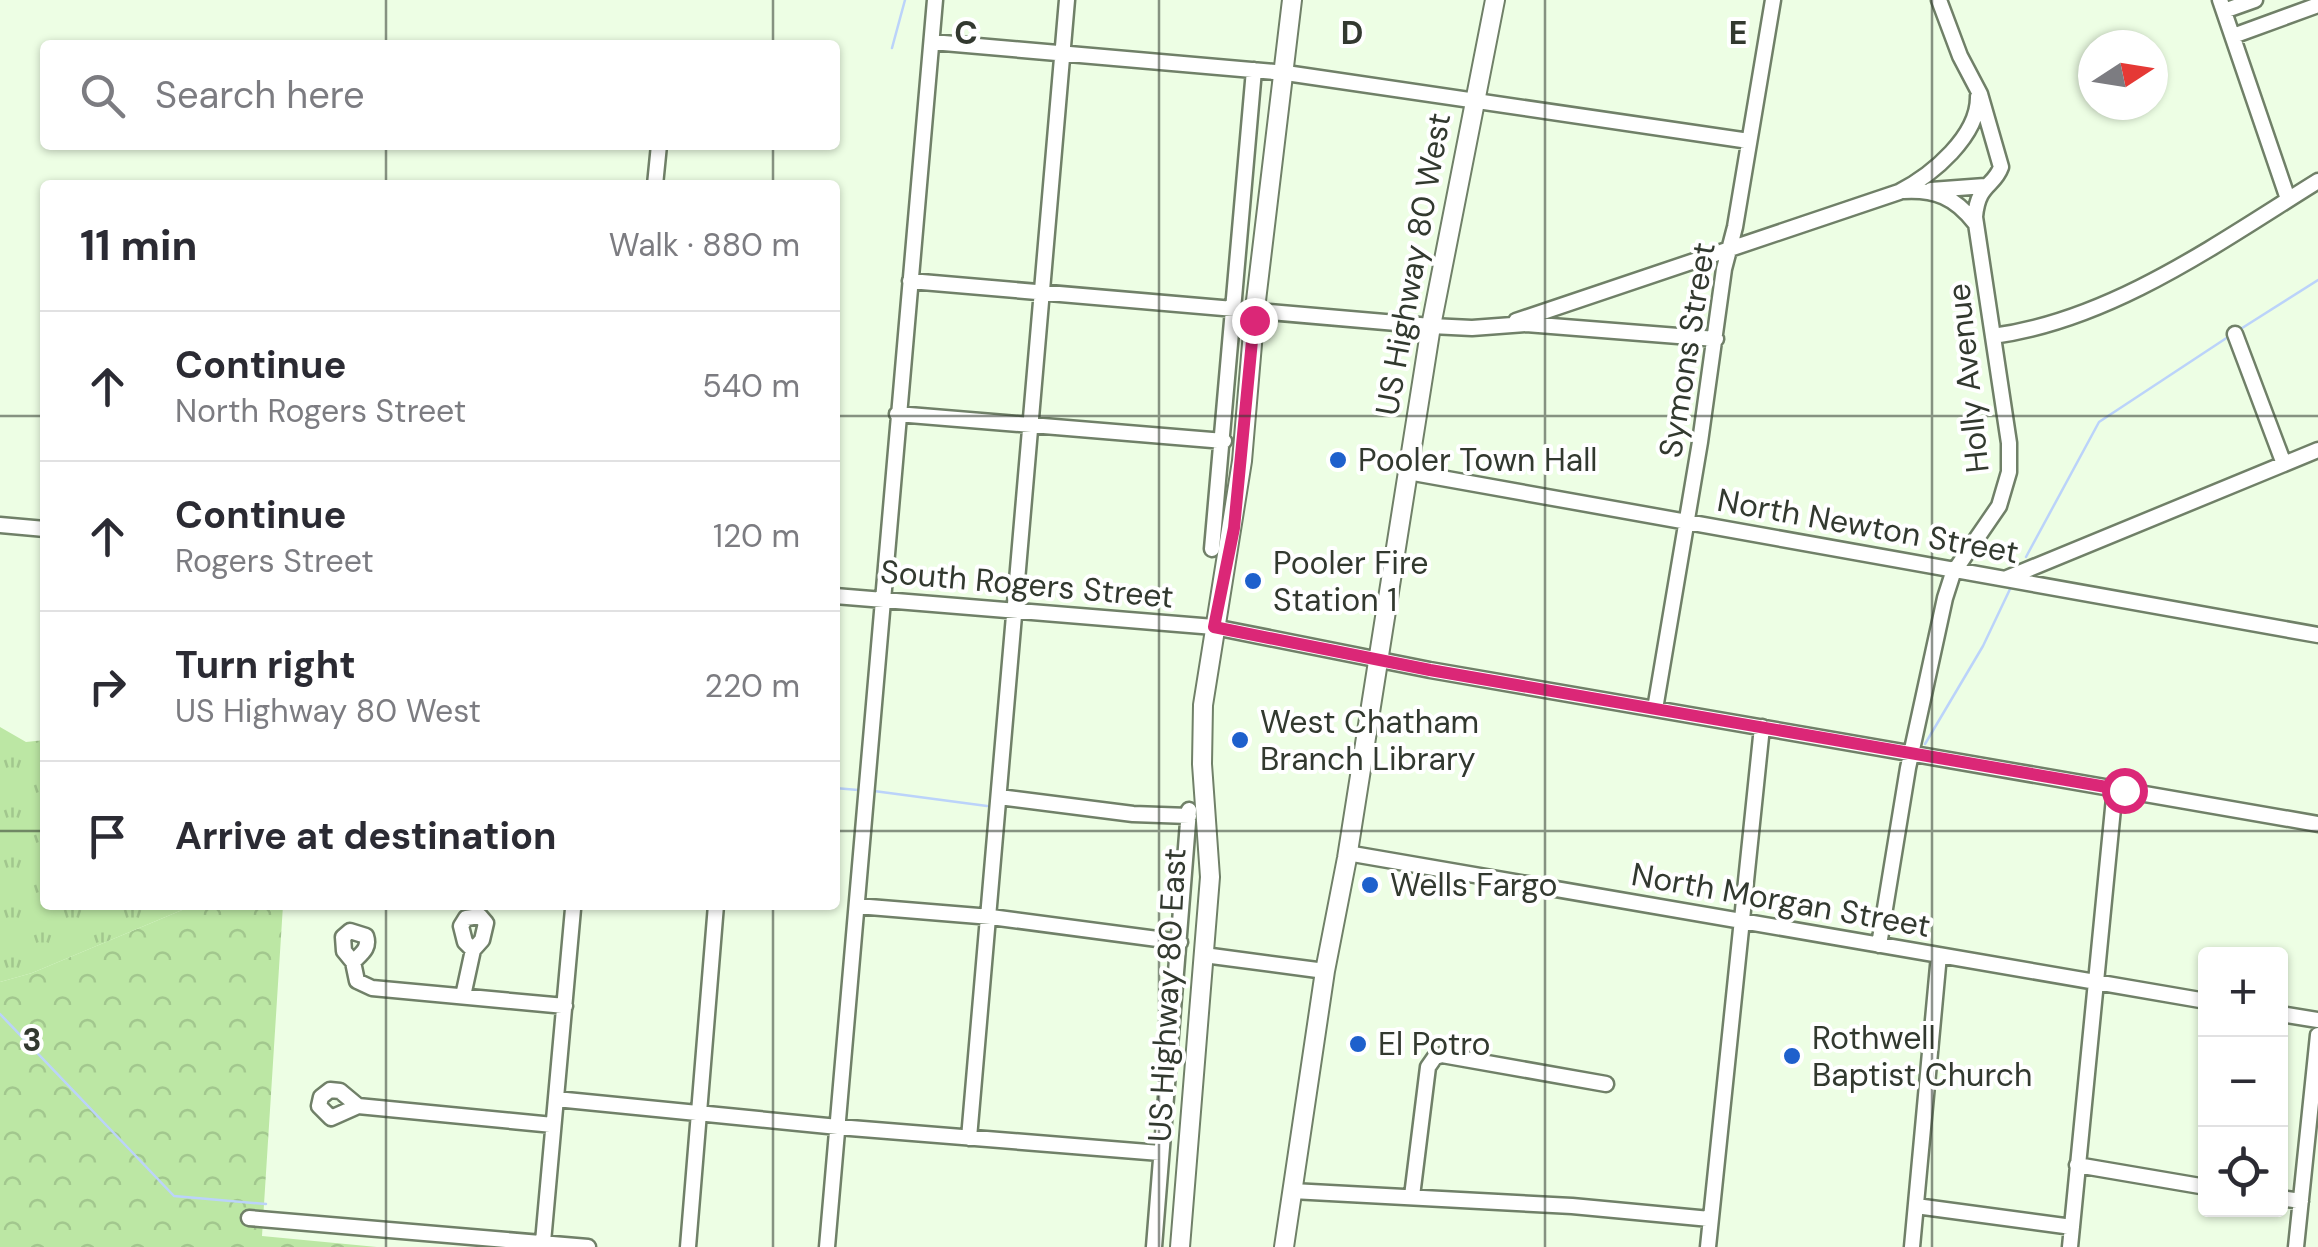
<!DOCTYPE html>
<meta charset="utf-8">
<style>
:root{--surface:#fff;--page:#f2f2f3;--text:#2b2b33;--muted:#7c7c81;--line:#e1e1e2}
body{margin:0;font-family:"DM Sans",sans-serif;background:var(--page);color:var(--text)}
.controls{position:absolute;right:30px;bottom:30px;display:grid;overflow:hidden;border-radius:10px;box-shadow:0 2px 8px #0004}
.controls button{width:90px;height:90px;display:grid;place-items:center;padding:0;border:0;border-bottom:2px solid var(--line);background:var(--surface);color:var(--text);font:50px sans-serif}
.compass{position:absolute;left:2078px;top:30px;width:90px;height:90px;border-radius:50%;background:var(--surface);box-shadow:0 2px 8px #0004;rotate:78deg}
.stop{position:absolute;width:30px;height:30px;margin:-22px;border:8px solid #db2777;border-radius:50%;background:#fff}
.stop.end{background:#db2777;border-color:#fff;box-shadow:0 2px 10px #0008}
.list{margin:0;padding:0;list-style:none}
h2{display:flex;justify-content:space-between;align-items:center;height:130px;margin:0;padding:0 40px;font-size:42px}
h2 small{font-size:32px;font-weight:400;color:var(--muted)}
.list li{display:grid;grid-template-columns:65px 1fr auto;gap:30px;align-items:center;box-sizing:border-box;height:150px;padding:0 40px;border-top:2px solid var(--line)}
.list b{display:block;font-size:38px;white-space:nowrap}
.list p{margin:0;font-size:32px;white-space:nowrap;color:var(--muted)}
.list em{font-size:32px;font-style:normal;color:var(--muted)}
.icon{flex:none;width:55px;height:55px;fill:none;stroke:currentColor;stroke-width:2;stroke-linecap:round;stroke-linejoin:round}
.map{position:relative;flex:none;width:2318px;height:1247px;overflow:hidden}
.search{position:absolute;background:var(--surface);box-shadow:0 2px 8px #0004;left:40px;top:40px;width:800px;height:110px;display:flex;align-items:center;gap:25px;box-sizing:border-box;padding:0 35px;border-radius:10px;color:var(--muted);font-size:38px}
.panel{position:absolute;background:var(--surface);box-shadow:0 2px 8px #0004;left:40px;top:180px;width:800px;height:730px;border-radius:10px}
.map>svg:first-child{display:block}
.forest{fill:url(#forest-crowns)}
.park{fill:url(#park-tufts)}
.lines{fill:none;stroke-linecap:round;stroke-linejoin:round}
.stream{stroke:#bbd3fa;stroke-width:2.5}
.minor-casing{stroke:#708068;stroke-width:19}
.major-casing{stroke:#708068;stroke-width:22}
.minor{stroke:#fff;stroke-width:14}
.major{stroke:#fff;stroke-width:18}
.route{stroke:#db2777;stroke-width:12}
.grid{fill:none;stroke:#32392f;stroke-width:2.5;stroke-opacity:0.55}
.poi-dot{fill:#1e60cc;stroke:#fff;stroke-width:4}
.labels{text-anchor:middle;stroke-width:8;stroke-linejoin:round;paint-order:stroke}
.street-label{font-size:32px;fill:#32392f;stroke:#fff}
.poi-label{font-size:32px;fill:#32392f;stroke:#fff;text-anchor:start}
.grid-label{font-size:32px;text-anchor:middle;font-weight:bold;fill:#32392f;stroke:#fff;stroke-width:8;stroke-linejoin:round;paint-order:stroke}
</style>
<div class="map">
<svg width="2318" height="1247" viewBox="0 0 2318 1247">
<defs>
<pattern id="forest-crowns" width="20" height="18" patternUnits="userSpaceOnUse" patternTransform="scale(2.5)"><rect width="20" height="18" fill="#bce7a4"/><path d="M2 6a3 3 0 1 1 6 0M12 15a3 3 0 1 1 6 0" fill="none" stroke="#a2c78e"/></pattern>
<pattern id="park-tufts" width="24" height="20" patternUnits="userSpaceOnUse" patternTransform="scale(2.5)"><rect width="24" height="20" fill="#bce7a4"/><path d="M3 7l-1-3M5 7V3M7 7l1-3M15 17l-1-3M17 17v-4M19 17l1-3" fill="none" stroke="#a2c78e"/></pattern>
</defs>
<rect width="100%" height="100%" fill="#edfee4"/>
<path class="forest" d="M194,905h89l-21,331 115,11h-377v-265l32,-9z"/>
<path class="park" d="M0,727l26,15 19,-2v165h149l-162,68 -32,9z"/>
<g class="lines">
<path class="stream" d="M892,48l13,-48
M2239,330l79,-50
M2026,557l73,-135 129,-85
M1925,744l58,-98 28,-59
M835,788l23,2
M874,791l113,15
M0,1014l174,182 92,8"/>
<g class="minor-casing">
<path id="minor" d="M2220,0l68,199
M2224,11l31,-11
M2233,36l85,-31
M932,42l354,31 463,68
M655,185l4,-40
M1931,190l54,-4
M1903,191c32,-2 52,6 72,32
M910,281l521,45 41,2 54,-4 190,15
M1516,321l383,-129c33,-17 80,-56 79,-96
M2235,334l49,130
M1993,336c119,-16 225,-93 325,-155
M897,414l327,27
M1408,472l910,163
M0,525l45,4
M1212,549l42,-479
M2007,578l311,-128
M835,596l379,31 216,43 888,154
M1655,709l45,-267 24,-173 11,-42 38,-227
M999,797l134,17 56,2
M1347,853l859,148
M857,906l134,11 189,25
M1879,945l29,-177 37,-170 8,-25 46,-67 10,-34v-29l-34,-226c3,-34 19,-30 26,-50l-21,-73 -20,-38 -21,-56
M1204,955l121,16
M353,962l-9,-11 -1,-14 7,-6 16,5c4,12 -4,17 -13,26l4,19 15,7 193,18
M463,996l10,-46 9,-10 4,-17 -6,-7 -14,2 -5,8 4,16 8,8
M2280,1014l38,6
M556,1099l282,28 322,26
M358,1106l-18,-15 -10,-1 -9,7 -2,9 12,12 27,-12 195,19
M969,1138l98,-1138
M2077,1165l129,22
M1292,1191l280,15 138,13
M1412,1196l16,-129 7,-10 7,-2 164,29
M2280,1198l21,3
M1916,1206l156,21
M249,1218l339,29
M543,1242l30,-333
M688,1247l28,-342
M827,1247l108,-1247
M1154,1247l35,-437
M1708,1247l54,-520
M1912,1247l27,-292
M2070,1247l45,-459
M2296,1247l22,-212"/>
</g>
<g class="major-casing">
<path id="major" d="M1180,1247l30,-370 -8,-113 1,-59 39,-244 13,-152 37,-309
M1284,1247l41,-276 22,-113 84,-532 64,-326"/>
</g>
<use href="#minor" class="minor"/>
<use href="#major" class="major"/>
</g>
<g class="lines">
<path class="route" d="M1254,320l-20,208 -20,99 216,43 694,120"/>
</g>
<path class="grid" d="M386,0v45M773,0v45M1159,0v1247M1545,0v1247M1932,0v1247M386,145v40M773,145v40M0,416h45M835,416h1483M0,831h45M835,831h1483M386,905v342M773,905v342"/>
<g class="poi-dot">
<circle cx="1338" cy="460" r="10"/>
<circle cx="1253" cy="581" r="10"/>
<circle cx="1240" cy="740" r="10"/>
<circle cx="1370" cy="885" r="10"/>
<circle cx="1358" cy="1044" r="10"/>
<circle cx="1792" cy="1056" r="10"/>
</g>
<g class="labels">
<g class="street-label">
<text transform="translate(1413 264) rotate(-80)" y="11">US Highway 80 West</text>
<text transform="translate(1687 350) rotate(-81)" y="11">Symons Street</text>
<text transform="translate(1968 378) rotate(-96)" y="11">Holly Avenue</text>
<text transform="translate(1868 526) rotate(10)" y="11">North Newton Street</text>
<text transform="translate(1027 584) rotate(5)" y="11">South Rogers Street</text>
<text transform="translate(1781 900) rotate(10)" y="11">North Morgan Street</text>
<text transform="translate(1167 995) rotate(-87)" y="11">US Highway 80 East</text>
</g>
<g class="poi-label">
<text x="1358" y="471">Pooler Town Hall</text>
<text x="1273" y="574">Pooler Fire<tspan x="1273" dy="37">Station 1</tspan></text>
<text x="1260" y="733">West Chatham<tspan x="1260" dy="37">Branch Library</tspan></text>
<text x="1390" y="896">Wells Fargo</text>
<text x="1812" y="1049">Rothwell<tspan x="1812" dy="37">Baptist Church</tspan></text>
<text x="1378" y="1055">El Potro</text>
</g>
</g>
<g class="grid-label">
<text x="966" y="44">C</text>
<text x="1352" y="44">D</text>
<text x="1738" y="44">E</text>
<text x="32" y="1051">3</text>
</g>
</svg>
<div class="controls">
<button>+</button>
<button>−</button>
<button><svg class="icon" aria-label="locate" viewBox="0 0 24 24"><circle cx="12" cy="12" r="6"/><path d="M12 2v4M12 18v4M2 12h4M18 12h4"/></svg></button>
</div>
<svg class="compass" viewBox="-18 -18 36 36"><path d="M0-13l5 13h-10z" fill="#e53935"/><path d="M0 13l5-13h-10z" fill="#7c7c81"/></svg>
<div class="stop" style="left:2124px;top:790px"></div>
<div class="stop end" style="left:1254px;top:320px"></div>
<div class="search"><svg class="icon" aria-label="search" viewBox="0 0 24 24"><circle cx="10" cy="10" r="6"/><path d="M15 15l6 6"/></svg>Search here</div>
<section class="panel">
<h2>11 min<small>Walk · 880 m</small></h2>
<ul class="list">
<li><svg class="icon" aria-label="ahead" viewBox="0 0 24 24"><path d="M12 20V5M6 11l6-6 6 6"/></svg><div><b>Continue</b><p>North Rogers Street</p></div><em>540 m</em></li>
<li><svg class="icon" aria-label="ahead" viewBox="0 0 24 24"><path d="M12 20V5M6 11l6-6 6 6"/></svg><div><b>Continue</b><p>Rogers Street</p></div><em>120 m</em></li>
<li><svg class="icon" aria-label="right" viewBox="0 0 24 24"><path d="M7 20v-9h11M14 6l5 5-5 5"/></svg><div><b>Turn right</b><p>US Highway 80 West</p></div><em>220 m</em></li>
<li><svg class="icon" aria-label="arrive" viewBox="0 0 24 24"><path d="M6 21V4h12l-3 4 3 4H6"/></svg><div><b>Arrive at destination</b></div></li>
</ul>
</section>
</div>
